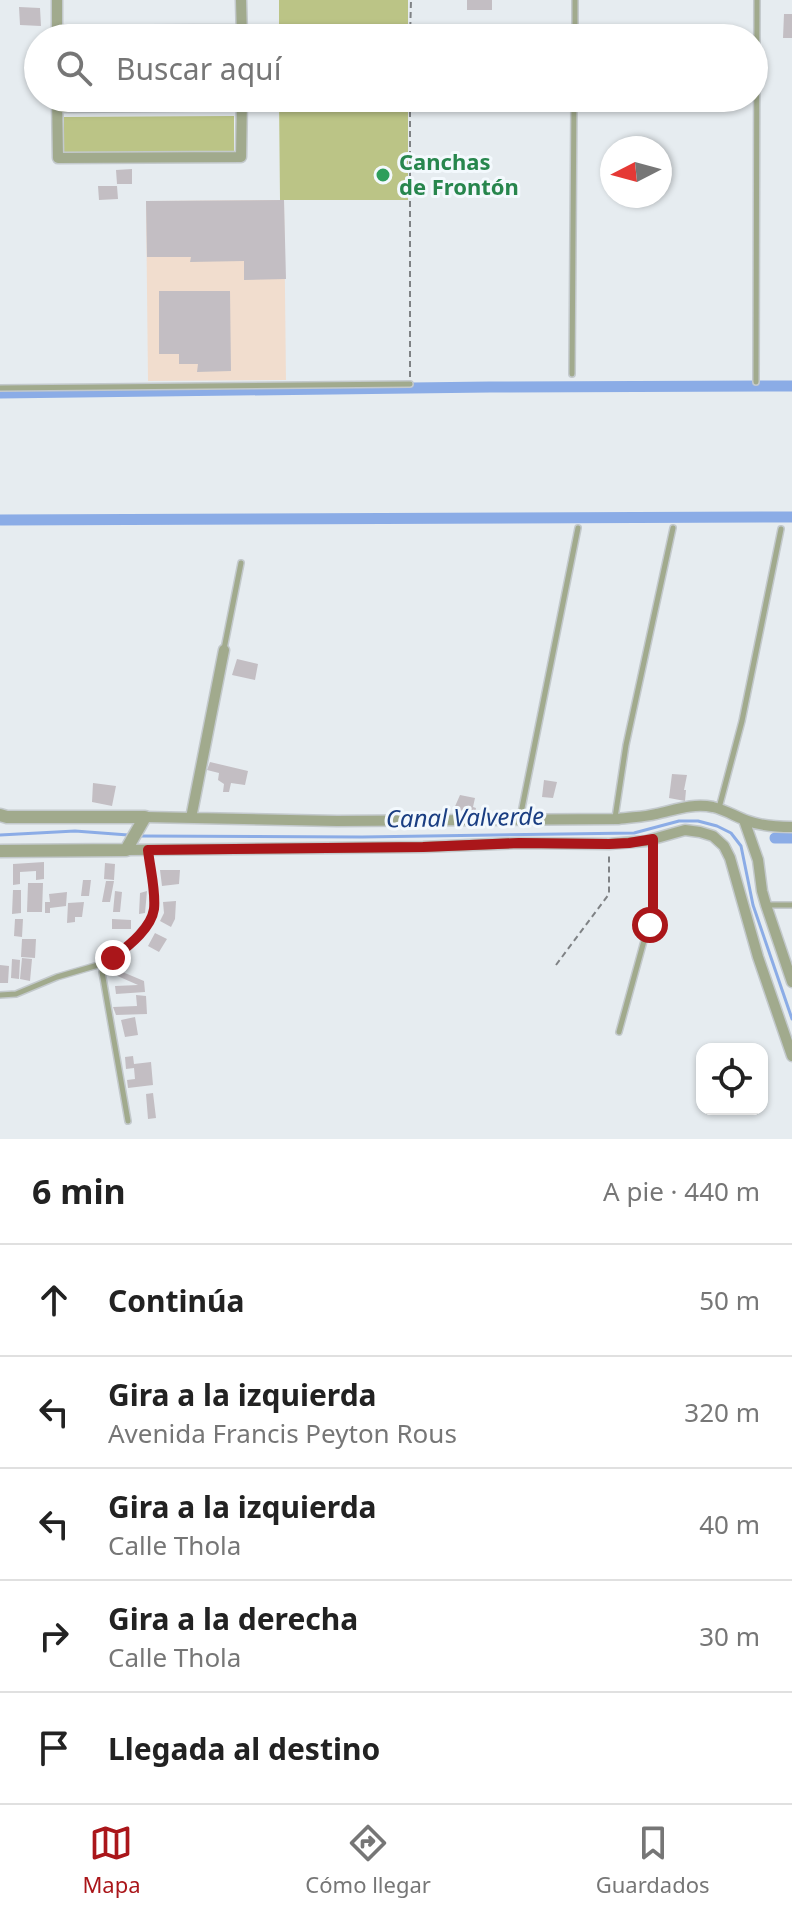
<!DOCTYPE html>
<html lang="es">
<meta charset="utf-8">
<style>
:root{--surface:#fff;--page:#f6f6f6;--text:#222;--muted:#767676;--line:#e0e0e0;--accent:#aa161a}
body{margin:0;font-family:"Noto Sans",sans-serif;background:var(--page);color:var(--text)}
.controls{position:absolute;right:24px;bottom:24px;display:grid;overflow:hidden;border-radius:16px;box-shadow:0 2px 6px #0004}
.controls button{width:72px;height:72px;display:grid;place-items:center;padding:0;border:0;border-bottom:2px solid var(--line);background:var(--surface);color:var(--text);font:40px sans-serif}
.compass{position:absolute;left:600px;top:136px;width:72px;height:72px;border-radius:50%;background:var(--surface);box-shadow:0 2px 6px #0004;rotate:264deg}
.stop{position:absolute;width:24px;height:24px;margin:-18px;border:6px solid #aa161a;border-radius:50%;background:#fff}
.stop.end{background:#aa161a;border-color:#fff;box-shadow:0 2px 8px #0008}
.list{margin:0;padding:0;list-style:none}
h2{display:flex;justify-content:space-between;align-items:center;height:104px;margin:0;padding:0 32px;font-size:34px}
h2 small{font-size:26px;font-weight:400;color:var(--muted)}
.list li{display:grid;grid-template-columns:52px 1fr auto;gap:24px;align-items:center;box-sizing:border-box;height:112px;padding:0 32px;border-top:2px solid var(--line)}
.list b{display:block;font-size:30px;white-space:nowrap}
.list p{margin:0;font-size:26px;white-space:nowrap;color:var(--muted)}
.list em{font-size:26px;font-style:normal;color:var(--muted)}
.icon{flex:none;width:44px;height:44px;fill:none;stroke:currentColor;stroke-width:2;stroke-linecap:round;stroke-linejoin:round}
.map{position:relative;flex:none;width:792px;height:1139px;overflow:hidden}
.search{position:absolute;background:var(--surface);box-shadow:0 2px 6px #0004;left:24px;right:24px;top:24px;height:88px;display:flex;align-items:center;gap:20px;box-sizing:border-box;padding:0 28px;border-radius:44px;color:var(--muted);font-size:30px}
.sheet{height:664px;background:var(--surface)}
nav{display:flex;justify-content:space-around;align-items:center;box-sizing:border-box;height:112px;border-top:2px solid var(--line);background:var(--surface);font-size:22px;color:var(--muted)}
nav a{display:grid;justify-items:center;gap:4px}
nav .on{color:var(--accent)}
.map>svg:first-child{display:block}
.industrial{fill:#f1ddce}
.green{fill:#bbc486}
.lines{fill:none;stroke-linecap:round;stroke-linejoin:round}
.stream{stroke:#8bace6;stroke-width:3}
.canal{stroke:#8bace6;stroke-width:11}
.building{fill:#c3bec3}
.service-casing{stroke:#c3c9cc;stroke-width:8}
.minor-casing{stroke:#c3c9cc;stroke-width:13}
.tertiary-casing{stroke:#c3c9cc;stroke-width:15}
.path{stroke:#7f8285;stroke-width:2;stroke-dasharray:6 4;stroke-linecap:butt}
.service{stroke:#a1aa8d;stroke-width:5}
.minor{stroke:#a1aa8d;stroke-width:10}
.tertiary{stroke:#a1aa8d;stroke-width:12}
.route{stroke:#aa161a;stroke-width:10}
.leisure-dot{fill:#2e9e5b;stroke:#f3f9fd;stroke-width:3}
.labels{text-anchor:middle;stroke-width:6;stroke-linejoin:round;paint-order:stroke}
.leisure-label{font-size:22px;font-weight:bold;fill:#27864d;stroke:#f3f9fd;text-anchor:start}
.water-label{font-size:24px;font-style:italic;fill:#1a3e82;stroke:#f3f9fd}
</style>
<div class="map">
<svg width="792" height="1139" viewBox="0 0 792 1139">
<rect width="100%" height="100%" fill="#e6ecf0"/>
<path class="industrial" d="M284,200l2,180 -138,1 -2,-180z"/>
<path class="green" d="M279,0h129v38h-129z
M279,98h129v102h-128z
M234,116v36h-170v-35z"/>
<g class="lines">
<path class="stream" d="M0,835l75,-4 53,4
M140,836l222,1 272,-4 45,-12h19l19,5 14,7 10,13 12,59 39,114"/>
<path class="canal" d="M0,393l490,-6 302,-1
M0,520l792,-3
M775,838h17"/>
</g>
<path class="building" d="M467,0h25v10h-25z
M19,7l21,1 1,18 -21,-1z
M784,14h8v24h-9z
M132,169v15h-15l-1,-14z
M98,186h19l1,13 -19,1z
M284,200l2,79 -42,1v-19l-54,1 1,-5h-44l-1,-56z
M159,291h71l1,80 -34,1 1,-8h-19v-10h-20z
M237,659l21,5 -3,16 -23,-5z
M210,762l38,9 -3,14 -14,-2 -2,9h-6l1,-8 -6,-4 1,-7 -12,-3z
M672,774l15,1 -3,15h2l-1,11 -16,-3z
M544,780l13,2 -4,16 -11,-1z
M93,783l23,3 -4,20 -20,-4z
M460,795l15,3 -2,9 3,1 -1,4 -8,-2 -14,1z
M44,862v17l-8,1v-9l-16,1v12l-7,1v-21z
M105,863l10,1 -1,16 -10,-1z
M160,870h20l-1,14 -17,2z
M83,880h8l-2,16h-8z
M106,881h8l-4,21h-8z
M28,883h15l-1,29h-15z
M13,890h8v23l-9,1z
M115,891l7,1 -2,20h-7z
M147,891l-2,22 -6,1 1,-21z
M67,892l-1,14 -16,2v5h-5v-11h5l-1,-8z
M176,901l-1,18 -4,8 -11,-6 4,-8 -1,-11z
M84,902l-2,15h-7v5l-8,1 1,-20z
M15,919h8l-1,18 -8,-1z
M112,919l19,1v9h-19z
M155,933l12,6 -8,13 -11,-6z
M22,939h14l-1,19 -14,-1z
M22,958l10,1 -2,22 -10,-2z
M12,959l8,1 -1,19 -8,-1z
M0,965l9,1 -1,17h-8z
M113,968l31,13 1,11 -29,2 -1,-8 23,-1 -25,-11z
M136,995l10,1 1,18 -31,1 -3,-8 24,-1z
M135,1017l3,18 -13,2 -4,-17z
M133,1056l1,8 17,-2 2,23 -25,3 -1,-8 8,-1 -1,-11 -8,1 -1,-12z
M153,1093l3,25 -8,1 -2,-25z"/>
<g class="lines">
<g class="service-casing">
<path id="service" d="M575,38v-38
M572,374l2,-276
M756,382l1,-382
M0,388l410,-4
M224,649l17,-86
M719,808l23,-87 39,-192
M520,818l58,-290
M615,818l11,-73 47,-217
M767,905h25
M105,963l-3,9 26,149
M0,995l16,-1 41,-17 48,-14 22,-15 24,-29 3,-12 -5,-56
M619,1032l34,-124v-68"/>
</g>
<g class="minor-casing">
<path id="minor" d="M57,0v38
M241,0l1,38
M57,31l185,-1
M57,98l1,60 183,-1 1,-59
M57,107l185,-2
M145,817l192,4 281,-2c13,-2 26,-2 38,-5 19,-4 36,-11 57,-7 13,3 23,10 35,14 14,5 29,6 44,6
M191,818l33,-168
M744,820l14,40 4,31 4,14 26,77
M126,850l297,-3 96,-4 90,1 37,-3 39,-11 15,2 13,4 11,10 6,12 28,99 34,99"/>
</g>
<g class="tertiary-casing">
<path id="tertiary" d="M0,815l7,2h138l-19,33 -126,1"/>
</g>
<path class="path" d="M410,38l1,-38
M410,377v-279
M556,965l53,-71v-41"/>
<use href="#service" class="service"/>
<use href="#minor" class="minor"/>
<use href="#tertiary" class="tertiary"/>
</g>
<g class="lines">
<path class="route" d="M113,958c15,-12 38,-29 41,-49 2,-18 -4,-40 -6,-59l275,-3 96,-4 90,1 20,-1 24,-4v69l-3,17"/>
</g>
<circle class="leisure-dot" cx="383" cy="175" r="8"/>
<g class="labels">
<g class="leisure-label">
<text x="399" y="170">Canchas<tspan x="399" dy="25">de Frontón</tspan></text>
</g>
<g class="water-label">
<text transform="translate(465 818) rotate(-1)" y="8">Canal Valverde</text>
</g>
</g>
</svg>
<div class="controls">
<button><svg class="icon" aria-label="locate" viewBox="0 0 24 24"><circle cx="12" cy="12" r="6"/><path d="M12 2v4M12 18v4M2 12h4M18 12h4"/></svg></button>
</div>
<svg class="compass" viewBox="-18 -18 36 36"><path d="M0-13l5 13h-10z" fill="#e53935"/><path d="M0 13l5-13h-10z" fill="#767676"/></svg>
<div class="stop" style="left:650px;top:925px"></div>
<div class="stop end" style="left:113px;top:958px"></div>
<div class="search"><svg class="icon" aria-label="search" viewBox="0 0 24 24"><circle cx="10" cy="10" r="6"/><path d="M15 15l6 6"/></svg>Buscar aquí</div>
</div>
<section class="sheet">
<h2>6 min<small>A pie · 440 m</small></h2>
<ul class="list">
<li><svg class="icon" aria-label="ahead" viewBox="0 0 24 24"><path d="M12 20V5M6 11l6-6 6 6"/></svg><div><b>Continúa</b></div><em>50 m</em></li>
<li><svg class="icon" aria-label="left" viewBox="0 0 24 24"><path d="M17 20v-9H6M10 6l-5 5 5 5"/></svg><div><b>Gira a la izquierda</b><p>Avenida Francis Peyton Rous</p></div><em>320 m</em></li>
<li><svg class="icon" aria-label="left" viewBox="0 0 24 24"><path d="M17 20v-9H6M10 6l-5 5 5 5"/></svg><div><b>Gira a la izquierda</b><p>Calle Thola</p></div><em>40 m</em></li>
<li><svg class="icon" aria-label="right" viewBox="0 0 24 24"><path d="M7 20v-9h11M14 6l5 5-5 5"/></svg><div><b>Gira a la derecha</b><p>Calle Thola</p></div><em>30 m</em></li>
<li><svg class="icon" aria-label="arrive" viewBox="0 0 24 24"><path d="M6 21V4h12l-3 4 3 4H6"/></svg><div><b>Llegada al destino</b></div></li>
</ul>
</section>
<nav>
<a class="on"><svg class="icon" aria-label="map" viewBox="0 0 24 24"><path d="M3 6l6-2 6 2 6-2v14l-6 2-6-2-6 2zM9 4v14M15 6v14"/></svg>Mapa</a>
<a><svg class="icon" aria-label="directions" viewBox="0 0 24 24"><path d="M12 3l9 9-9 9-9-9zM9 14v-3h6M13 9l2 2-2 2"/></svg>Cómo llegar</a>
<a><svg class="icon" aria-label="saved" viewBox="0 0 24 24"><path d="M7 4h10v16l-5-4-5 4z"/></svg>Guardados</a>
</nav>
